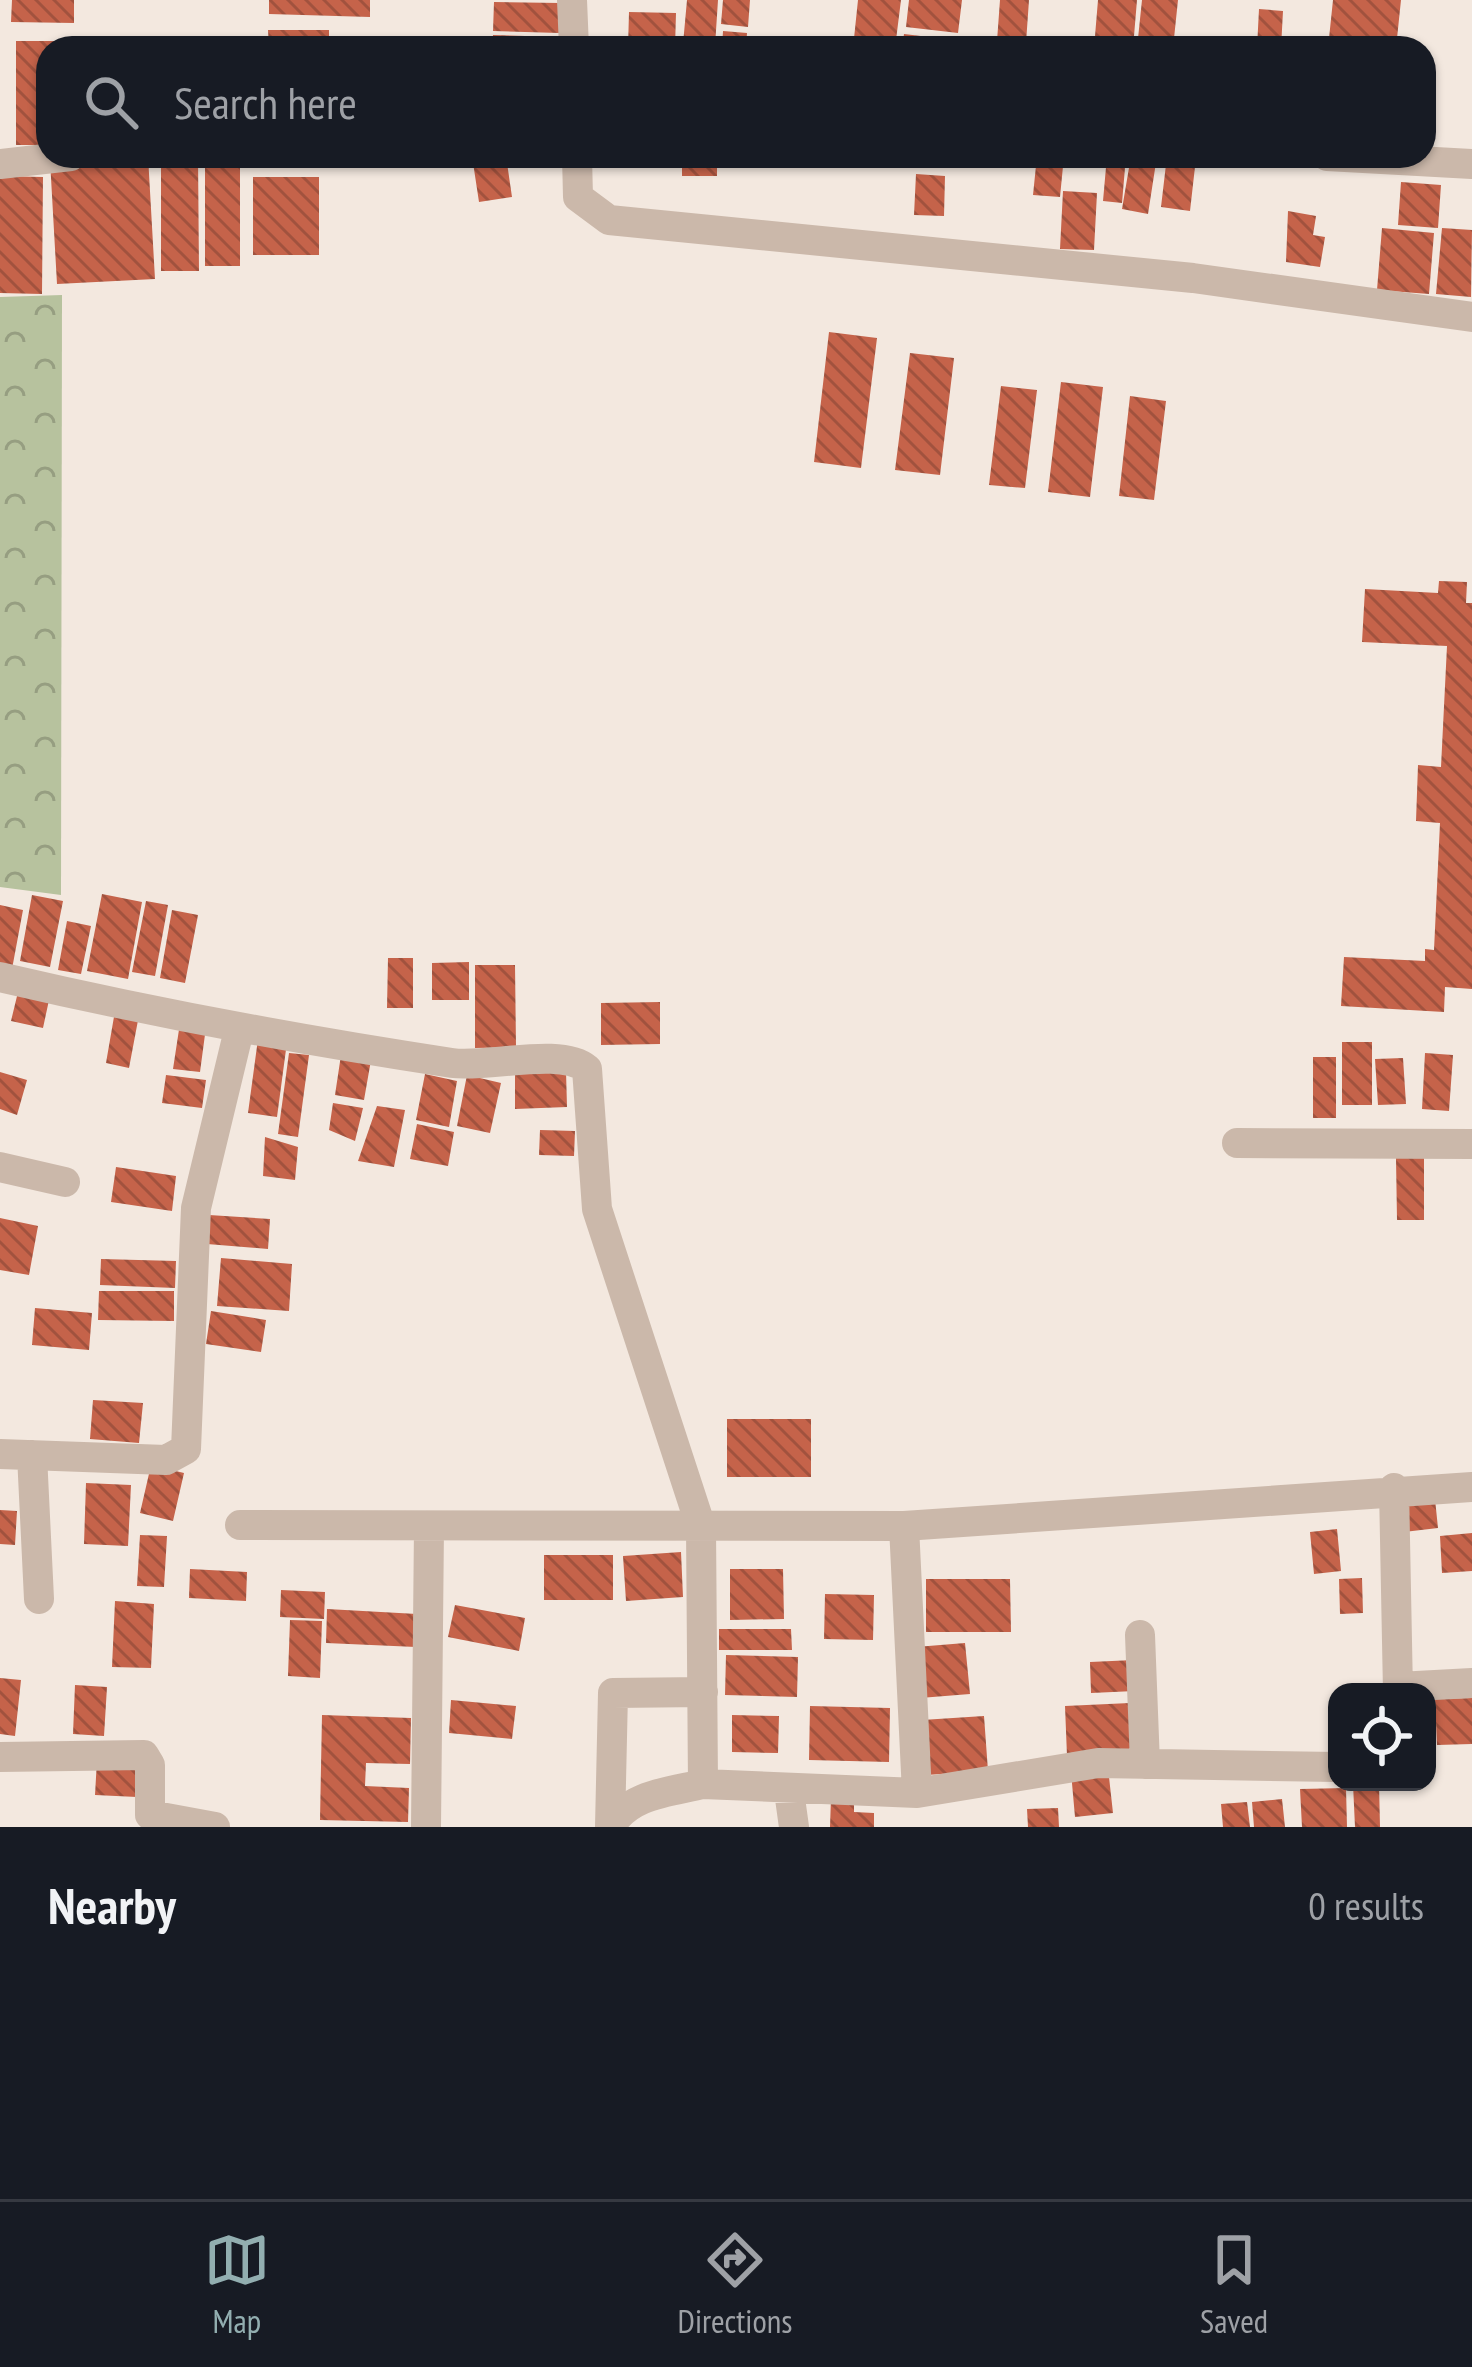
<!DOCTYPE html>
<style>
:root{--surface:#171b24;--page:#20242c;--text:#f1f3f6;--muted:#9ea1a6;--line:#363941;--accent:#92aeb0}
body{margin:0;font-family:"PT Sans Narrow",sans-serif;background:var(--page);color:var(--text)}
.controls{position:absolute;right:36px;bottom:36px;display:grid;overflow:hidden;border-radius:24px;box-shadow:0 3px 9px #0004}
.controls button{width:108px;height:108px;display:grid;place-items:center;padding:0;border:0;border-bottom:3px solid var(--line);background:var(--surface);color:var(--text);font:60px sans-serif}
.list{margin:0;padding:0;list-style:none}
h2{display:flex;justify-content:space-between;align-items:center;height:156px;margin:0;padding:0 48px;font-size:51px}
h2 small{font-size:39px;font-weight:400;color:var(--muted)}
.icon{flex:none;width:66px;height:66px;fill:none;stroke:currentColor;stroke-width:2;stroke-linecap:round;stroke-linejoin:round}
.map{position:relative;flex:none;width:1472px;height:1827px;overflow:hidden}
.search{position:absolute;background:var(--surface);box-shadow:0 3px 9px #0004;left:36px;right:36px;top:36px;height:132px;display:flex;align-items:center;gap:30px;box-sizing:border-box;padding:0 42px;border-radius:36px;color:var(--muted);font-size:45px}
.sheet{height:372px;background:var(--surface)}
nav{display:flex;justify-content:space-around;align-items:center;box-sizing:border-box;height:168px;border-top:3px solid var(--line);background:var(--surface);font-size:33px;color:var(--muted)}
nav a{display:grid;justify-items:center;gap:6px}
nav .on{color:var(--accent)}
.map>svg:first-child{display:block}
.park{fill:url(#park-crowns)}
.building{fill:url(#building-back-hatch)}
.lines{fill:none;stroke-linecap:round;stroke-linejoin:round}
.minor{stroke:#cbb8aa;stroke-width:30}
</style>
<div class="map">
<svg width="1472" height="1827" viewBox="0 0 1472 1827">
<defs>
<pattern id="park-crowns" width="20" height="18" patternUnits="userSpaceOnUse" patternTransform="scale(3)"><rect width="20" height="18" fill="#b7c29e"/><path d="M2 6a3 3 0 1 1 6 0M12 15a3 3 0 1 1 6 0" fill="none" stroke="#969e81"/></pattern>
<pattern id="building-back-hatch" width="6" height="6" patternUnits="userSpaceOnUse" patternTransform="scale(3)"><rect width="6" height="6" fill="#c5634a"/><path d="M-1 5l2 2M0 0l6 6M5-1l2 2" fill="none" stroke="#a1523e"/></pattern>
</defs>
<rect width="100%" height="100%" fill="#f3e8df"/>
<path class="park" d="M62,295l-1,600 -61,-8v-590z"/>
<path class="building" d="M12,0h62v23l-63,-1z
M269,0h101v17l-101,-3z
M687,0h31l-3,46 -32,-2z
M723,0h27l-2,27 -27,-3z
M858,0h43l-6,48h-42z
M909,0h53l-4,33 -52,-6z
M1000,0h29l-3,43 -29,-2z
M1098,0h39l-4,48h-39z
M1142,0h36l-5,48h-36z
M1333,0h68l-5,48h-68z
M494,2l66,1 -1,30 -66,-2z
M1259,9l24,2 -2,37h-24z
M629,12l47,1 -1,35h-47z
M268,30h61v18h-60z
M723,31l24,2 -1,15h-24z
M904,34l50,6 -1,8h-51z
M493,35l66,2 -1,11h-66z
M1295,36l29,3 -1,9h-29z
M16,41h51v7h-19v97h-32z
M148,156l7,123 -98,5 -7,-124z
M161,156h37l1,115h-38z
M472,156h34l6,41 -33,5z
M682,156h35v20h-35z
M1037,156h27l-4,41 -27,-2z
M1107,156h19l-4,47 -19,-2z
M1131,156h26l-9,58 -26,-5z
M1167,156l29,2 -6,53 -29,-4z
M205,160h35v106h-35z
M916,174l29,2 -1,40 -30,-1z
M0,176l43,1 -1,117 -42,-1z
M253,177h66v78h-66z
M1401,182l40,3 -3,43 -40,-3z
M1063,191l34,2 -3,57 -34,-1z
M1288,211l28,5 -3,19 12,2 -5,30 -34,-5z
M1382,228l52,5 -5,61 -52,-4z
M1442,228l30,2 -1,67 -35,-3z
M829,332l48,6 -16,130 -47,-6z
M910,353l44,5 -14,117 -45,-5z
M1061,382l42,5 -13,110 -42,-5z
M1001,386l36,4 -12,98 -36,-3z
M1130,396l36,5 -12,99 -35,-4z
M1439,581l28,1 -1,21h6v386l-27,-2 -1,25 -103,-6 3,-49 81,4v-12l9,1 6,-127 -24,-2 2,-56 23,2 6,-121 -85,-4 3,-53 73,4z
M102,894l40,8 -14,77 -41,-8z
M32,895l31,6 -13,66 -30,-6z
M146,901l22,4 -13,71 -23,-4z
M0,905l23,5 -11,59 -12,-2z
M172,910l26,5 -13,68 -25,-5z
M67,921l24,5 -10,48 -23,-4z
M388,958h25v50h-26z
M469,962v38h-37v-37z
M475,965h40l1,82 -41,1z
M18,992l31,8 -6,28 -32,-7z
M660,1002v42l-59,1v-42z
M115,1011l24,4 -10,53 -23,-5z
M180,1023l26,4 -6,45 -27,-3z
M258,1039l29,3 -10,75 -29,-4z
M1342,1042h30v63h-30z
M289,1053l20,2 -11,82 -20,-3z
M1425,1053l28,2 -4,56 -27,-2z
M341,1055l30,5 -7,40 -29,-5z
M1313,1057h23v61h-23z
M1403,1058l3,46 -28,1 -3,-46z
M566,1071l1,36 -52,2v-37z
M0,1072l27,8 -10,35 -17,-6z
M425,1074l32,7 -8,46 -33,-7z
M166,1075l40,5 -4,28 -40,-5z
M467,1075l34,8 -11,50 -33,-7z
M333,1103l30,5 -8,33 -26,-11z
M377,1106l28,4 -11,57 -36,-6z
M417,1124l37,8 -6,34 -38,-7z
M540,1130l35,1 -1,25 -35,-1z
M265,1137l33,10 -3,33 -32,-4z
M1424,1157v63h-27l-1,-62z
M116,1167l60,9 -4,35 -61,-9z
M209,1215l61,4 -2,30 -61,-5z
M0,1218l38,8 -9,49 -29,-5z
M221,1258l71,6 -3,47 -72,-5z
M101,1259l75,2 -1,27 -75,-3z
M99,1291h75v30l-76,-1z
M35,1308l57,5 -3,37 -57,-5z
M211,1311l55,9 -5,32 -55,-8z
M93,1400l50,3 -4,40 -49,-4z
M727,1419h84v58h-84z
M151,1465l33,8 -11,48 -33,-8z
M86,1483l45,2 -3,61 -44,-2z
M1435,1499l3,29 -34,4 -3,-30z
M0,1510l17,1 -2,34 -15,-1z
M1337,1529l4,42 -27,3 -4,-42z
M1472,1533v38l-30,2 -2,-37z
M140,1535l27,1 -3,51 -27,-1z
M681,1552l2,45 -57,4 -3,-45z
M544,1555h69v45h-69z
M190,1569l57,3 -1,29 -57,-3z
M730,1569h53l1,50 -54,1z
M1362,1578l1,35 -23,1 -1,-35z
M926,1579h84l1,53h-85z
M281,1590l44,2 -1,27 -44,-2z
M825,1594l49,1 -1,45 -49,-1z
M115,1601l39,3 -3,64 -39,-1z
M455,1605l70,13 -6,33 -71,-14z
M327,1609l90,5 -1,33 -90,-4z
M290,1620l32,1 -2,57 -32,-2z
M719,1629h72l1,21h-73z
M965,1643l5,51 -50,4 -4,-51z
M726,1655l72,2 -1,40 -72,-2z
M1134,1660l1,31 -44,2 -1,-31z
M0,1678l21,2 -6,56 -15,-2z
M75,1685l32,2 -3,49 -31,-2z
M1472,1698v46l-35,1 -2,-46z
M451,1700l65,6 -4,33 -63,-6z
M1130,1703l2,51 -65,2 -2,-50z
M810,1706l80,2 -1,54 -80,-2z
M322,1715l89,3 -1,46 -44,-1 -1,23 44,2 -1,34 -88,-2z
M732,1715l47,1 -1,37 -46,-1z
M984,1716l4,55 -62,4 -4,-55z
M97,1760l41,2 -1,35 -42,-2z
M1108,1768l5,45 -38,4 -4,-45z
M1379,1783l1,44h-25l-2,-43z
M1346,1788l1,39h-45l-2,-38z
M831,1798l23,1v13l20,1v14h-44z
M1282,1799l3,28h-31l-2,-25z
M1247,1802l3,25h-27l-2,-23z
M1058,1808l1,19h-31l-1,-18z"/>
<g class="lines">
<path class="minor" d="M572,0l2,48
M577,156l1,41 31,23 584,58 279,39
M1327,156l145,8
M0,164l71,-8
M0,977c150,35 300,63 452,86 36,5 109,-16 135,6l10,140 104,318 2,257 214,9 -13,-267
M1237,1143l235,1
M0,1167l65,15
M0,1454l166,6 20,-11 10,-241 43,-178
M32,1455l7,144
M1394,1488l4,204
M240,1525l664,1 568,-39
M1140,1635l5,129
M1398,1687l74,-4
M0,1757l144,-2 6,10v50l65,12
M789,1791l5,36
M917,1793l181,-30 239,4
M426,1827l3,-301
M610,1827l3,-134 90,-1
M610,1827c19,-33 59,-35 93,-43"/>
</g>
</svg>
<div class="controls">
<button><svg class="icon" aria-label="locate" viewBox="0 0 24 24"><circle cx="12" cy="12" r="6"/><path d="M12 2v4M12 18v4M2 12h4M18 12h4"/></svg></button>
</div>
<div class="search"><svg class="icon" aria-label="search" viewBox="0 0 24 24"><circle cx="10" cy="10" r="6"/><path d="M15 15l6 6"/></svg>Search here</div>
</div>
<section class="sheet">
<h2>Nearby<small>0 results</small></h2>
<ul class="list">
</ul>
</section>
<nav>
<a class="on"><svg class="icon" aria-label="map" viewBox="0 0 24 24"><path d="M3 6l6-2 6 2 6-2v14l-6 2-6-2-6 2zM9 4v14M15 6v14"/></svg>Map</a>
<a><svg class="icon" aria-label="directions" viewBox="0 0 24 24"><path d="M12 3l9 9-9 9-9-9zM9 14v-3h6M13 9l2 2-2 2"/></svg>Directions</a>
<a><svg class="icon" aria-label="saved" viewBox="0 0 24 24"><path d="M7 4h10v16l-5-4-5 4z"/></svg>Saved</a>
</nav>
